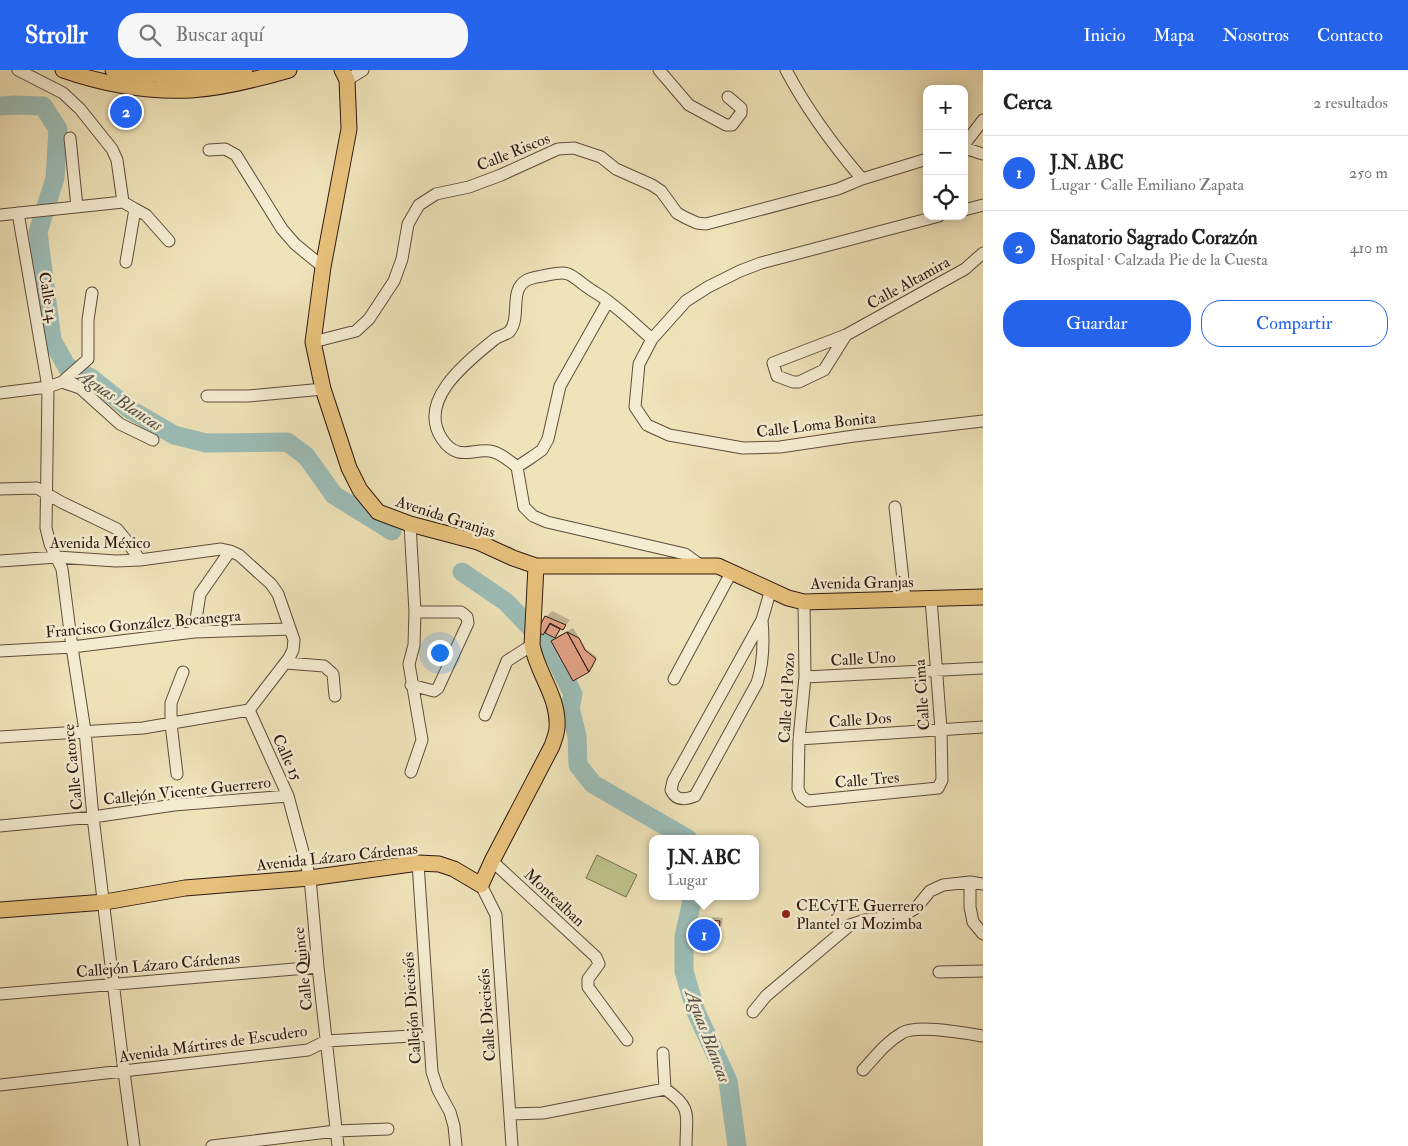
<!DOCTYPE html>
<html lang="es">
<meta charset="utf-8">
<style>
:root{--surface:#fff;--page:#f6f6f6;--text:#222;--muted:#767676;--line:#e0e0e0;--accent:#2563eb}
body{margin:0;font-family:"IM FELL Double Pica",serif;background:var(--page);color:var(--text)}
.controls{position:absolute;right:15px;top:15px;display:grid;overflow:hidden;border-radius:10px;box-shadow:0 2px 12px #0003}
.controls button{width:45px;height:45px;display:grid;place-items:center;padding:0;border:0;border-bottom:1px solid var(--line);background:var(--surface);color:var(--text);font:25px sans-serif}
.you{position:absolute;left:439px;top:582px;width:18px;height:18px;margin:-12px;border:4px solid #fff;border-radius:50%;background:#1a73e8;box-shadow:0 0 0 8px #1a73e833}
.badge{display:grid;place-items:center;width:32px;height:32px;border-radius:50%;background:var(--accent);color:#fff;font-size:16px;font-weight:700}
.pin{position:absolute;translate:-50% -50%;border:2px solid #fff;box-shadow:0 1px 5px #0006}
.popup{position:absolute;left:649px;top:765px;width:110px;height:65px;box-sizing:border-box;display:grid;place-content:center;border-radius:10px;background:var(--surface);filter:drop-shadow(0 1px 4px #0005);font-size:16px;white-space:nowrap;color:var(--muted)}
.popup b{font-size:19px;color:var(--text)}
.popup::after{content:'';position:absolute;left:50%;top:100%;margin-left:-10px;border:10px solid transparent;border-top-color:var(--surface)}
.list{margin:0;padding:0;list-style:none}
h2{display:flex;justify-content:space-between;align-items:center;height:65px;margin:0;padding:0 20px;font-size:21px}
h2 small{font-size:16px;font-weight:400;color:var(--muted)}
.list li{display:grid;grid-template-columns:32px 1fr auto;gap:15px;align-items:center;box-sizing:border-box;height:75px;padding:0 20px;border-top:1px solid var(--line)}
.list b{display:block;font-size:19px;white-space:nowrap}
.list p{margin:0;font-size:16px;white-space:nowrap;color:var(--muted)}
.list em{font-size:16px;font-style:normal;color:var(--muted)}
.actions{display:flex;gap:10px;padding:15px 20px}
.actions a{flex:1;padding:11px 0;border:1px solid var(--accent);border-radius:20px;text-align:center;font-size:18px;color:var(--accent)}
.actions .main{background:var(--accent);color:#fff}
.icon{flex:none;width:28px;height:28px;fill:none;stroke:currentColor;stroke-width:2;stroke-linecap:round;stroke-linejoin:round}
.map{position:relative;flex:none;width:983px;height:1076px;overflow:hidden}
header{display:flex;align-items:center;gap:30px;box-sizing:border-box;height:70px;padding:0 25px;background:var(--accent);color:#fff}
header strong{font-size:24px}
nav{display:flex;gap:28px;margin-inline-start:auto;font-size:18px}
.search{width:350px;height:45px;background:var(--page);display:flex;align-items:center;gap:12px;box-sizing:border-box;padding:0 18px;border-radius:20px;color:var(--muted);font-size:19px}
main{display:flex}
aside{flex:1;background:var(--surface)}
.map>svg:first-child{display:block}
.green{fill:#bdc38c;stroke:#756e4e}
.shadow{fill:#0003}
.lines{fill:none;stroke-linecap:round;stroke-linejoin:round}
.river{stroke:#9cbdb7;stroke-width:19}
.building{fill:#e3a287;stroke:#2d1911}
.minor-casing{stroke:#5e4c3b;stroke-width:13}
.major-casing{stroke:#2d1911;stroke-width:17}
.minor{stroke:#f5edd2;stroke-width:11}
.major{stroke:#e8c27c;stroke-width:15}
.poi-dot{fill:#8f2418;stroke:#f5edd2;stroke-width:2}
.labels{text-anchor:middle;stroke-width:5;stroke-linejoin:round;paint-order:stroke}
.street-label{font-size:16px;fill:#2d1911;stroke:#f5edd2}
.poi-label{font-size:16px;fill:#2d1911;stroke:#f5edd2;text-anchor:start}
.water-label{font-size:18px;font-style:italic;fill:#54524b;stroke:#f5edd2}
</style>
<header>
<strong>Strollr</strong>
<div class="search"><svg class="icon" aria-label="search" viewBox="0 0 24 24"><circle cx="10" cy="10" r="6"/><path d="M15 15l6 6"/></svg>Buscar aquí</div>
<nav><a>Inicio</a><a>Mapa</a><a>Nosotros</a><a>Contacto</a></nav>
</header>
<main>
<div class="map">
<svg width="983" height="1076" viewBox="0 0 983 1076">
<rect width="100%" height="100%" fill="#efe3b9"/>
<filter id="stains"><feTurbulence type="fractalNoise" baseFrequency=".004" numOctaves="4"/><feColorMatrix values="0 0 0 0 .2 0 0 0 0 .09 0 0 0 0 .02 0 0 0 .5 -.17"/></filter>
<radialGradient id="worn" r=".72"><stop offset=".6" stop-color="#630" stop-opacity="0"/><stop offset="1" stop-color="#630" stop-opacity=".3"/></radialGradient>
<path class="green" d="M597,785l40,20 -11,22 -40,-19z"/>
<path class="shadow" d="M552,541l18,9 -15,17 -5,-11 -7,7 3,-16z
M573,558l13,21 11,8 -4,7 1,2 -5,5 -36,-30 3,-4z
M713,847l10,1 -1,7 -9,9 2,1 -9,14 -8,-5v-4l5,-11z"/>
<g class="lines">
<path class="river" d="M0,36l14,-1 29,1 15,23 -3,49 -17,54 14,108 15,27 24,11 40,32 43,25 32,8 81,-1 19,14 28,39 58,36
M462,502l44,30 44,46 23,46 -3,14 7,28 1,29 15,19 95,55
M693,826l-9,41v34l12,41 32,69 9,65"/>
</g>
<path class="building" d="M545,546l21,9 -3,5 -13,-7 -7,12 -6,-4z
M550,554l10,5 -5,9 -10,-5z
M567,562l22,40 -16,9 -22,-40z
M567,562l12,6 6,12 11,9 -7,13z
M708,850l12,1 -1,9 -2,-1 -3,5 -3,-2 -4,4 6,2 -6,12 -10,-6 5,-16z"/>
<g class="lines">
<g class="minor-casing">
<path id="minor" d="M18,0l45,23 17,16 32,40 5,11 6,42
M659,0l30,35 37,20h6l9,-12v-5l-13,-11
M786,0c21,40 47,75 76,109
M347,10l16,-10
M70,68l7,69
M964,75l19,-25
M964,78l19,6
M209,80l16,-1 11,6 46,74 13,15 28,23
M123,132l12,7 -9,53
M135,139l11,6 23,26
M964,140l19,-5
M18,143l30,174 -2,141 4,16 12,25 10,78 13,84 8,86 31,255 10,74
M0,145l123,-13
M939,146l-178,47 -21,8 -32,16 -22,14 -34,38 -13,25 -4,43 12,18 22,10 74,13 37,-1 74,-11 129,-15
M846,265l-22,35 -25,12h-6l-16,-6 -4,-13 73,-28 119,-66 18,-16
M652,269c-14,-12 -28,-26 -43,-37 -7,-6 -15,-10 -22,-15 -6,-4 -13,-11 -19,-13 -8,-3 -18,1 -26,2 -5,1 -11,2 -15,4 -19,10 -5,38 -18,52 -4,3 -10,4 -14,7 -27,22 -79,61 -53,100 17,25 33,7 52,13 9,3 16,9 23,15l7,40 9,9 14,6 138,32 15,11
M313,272l43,-11 13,-12 25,-38 8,-22 6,-35 11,-19 17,-11 33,-7 32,-12 57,-26 16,-1 27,9 15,12 36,16 9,6 16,22 9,5 11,5 9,1 132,-35 24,-10 65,-20
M62,312l26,-23v-39l4,-27
M0,323l48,-6 14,-5 18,6 40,36 33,16
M207,326h41l75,-7
M517,397l15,-10 10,-7 6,-11 12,-53 48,-85
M0,419l37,-1 24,14 56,27 9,11 14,20
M895,437l10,91
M410,454l5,88 -1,33 -5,19 13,76 -11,32
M0,491l57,-4 59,4 24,-1 81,-11 9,2 9,4 32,29 7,10 16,46 -1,10 -4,8 -40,52 39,86 22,82 8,89 20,179
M804,532l1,75 -6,62 -1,50 3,7 7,5 130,-13 4,-8 -1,-51 -10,-130
M762,550c2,22 2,42 -5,63l-62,113c-10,4 -19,5 -24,-6l2,-9 89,-161 9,-31
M194,562l6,-38 30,-43
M0,581l72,-4 122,-15 96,-3
M286,593l38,3 9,8 2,22
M805,607l178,-9
M674,609l58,-108
M411,615l23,6 4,-3 30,-65 -1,-6 -6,-5h-46
M485,645l22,-54 25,-16
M0,667l143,-9 106,-18
M799,669l184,-12
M177,704l-6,-50v-21l12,-31
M0,756l93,-9 81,-12 114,-9
M492,791l104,96 3,7 -11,15v8l39,53
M418,793l14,209 6,18 12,22 4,14 2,20
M970,812v25l3,15 10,12
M481,815l15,30 16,231
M939,902l44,-1
M0,924l318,-27
M753,942l13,-16 84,-71 15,-5 37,-4 14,-8 14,-17 13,-6 27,-3 13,2
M663,983l2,36
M863,1000c12,-13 23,-28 39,-37 15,-9 62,0 81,3
M0,1015l308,-35 18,-9 103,-6
M665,1019c28,19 21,26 21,57
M510,1044l33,-1 122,-24
M212,1076l124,-15 52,-2"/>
</g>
<g class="major-casing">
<path id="major" d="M63,0c40,14 85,22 128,20 33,-2 67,-11 98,-20
M113,0l8,2 73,5 51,-7
M342,0l5,10 2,49 -26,138 -10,75 10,47 26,79 11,22 18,22 32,12 68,18 35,16 23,8h182l70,32 16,4 179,-5
M0,840l105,-8 80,-14 125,-10 108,-15 21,1 15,5 27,16 11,-24 60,-115c2,-6 5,-13 5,-19 2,-30 -20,-54 -25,-82l4,-79"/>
</g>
<use href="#minor" class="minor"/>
<use href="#major" class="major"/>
</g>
<circle class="poi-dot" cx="786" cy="844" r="5"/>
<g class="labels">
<g class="street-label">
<text transform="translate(513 81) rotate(-22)" y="6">Calle Riscos</text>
<text transform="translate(908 212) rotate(-29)" y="6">Calle Altamira</text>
<text transform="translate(49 227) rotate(80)" y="6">Calle 14</text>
<text transform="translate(816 354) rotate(-7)" y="6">Calle Loma Bonita</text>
<text transform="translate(446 446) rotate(18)" y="6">Avenida Granjas</text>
<text x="100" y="478">Avenida México</text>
<text transform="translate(862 512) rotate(-1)" y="6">Avenida Granjas</text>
<text transform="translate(143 553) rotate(-5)" y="6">Francisco González Bocanegra</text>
<text transform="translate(863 588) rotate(-3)" y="6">Calle Uno</text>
<text transform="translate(921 625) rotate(-94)" y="6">Calle Cima</text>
<text transform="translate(786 628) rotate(-87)" y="6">Calle del Pozo</text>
<text transform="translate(860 649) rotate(-4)" y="6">Calle Dos</text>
<text transform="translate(288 687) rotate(65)" y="6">Calle 15</text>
<text transform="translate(72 697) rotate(-96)" y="6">Calle Catorce</text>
<text transform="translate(867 709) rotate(-5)" y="6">Calle Tres</text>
<text transform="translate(187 720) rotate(-6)" y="6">Callejón Vicente Guerrero</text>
<text transform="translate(337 786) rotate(-6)" y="6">Avenida Lázaro Cárdenas</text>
<text transform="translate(555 827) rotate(43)" y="6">Montealban</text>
<text transform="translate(158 894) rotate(-5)" y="6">Callejón Lázaro Cárdenas</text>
<text transform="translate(302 899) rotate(-96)" y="6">Calle Quince</text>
<text transform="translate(411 938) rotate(-94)" y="6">Callejón Dieciséis</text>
<text transform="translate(486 945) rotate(-94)" y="6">Calle Dieciséis</text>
<text transform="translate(213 973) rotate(-8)" y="6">Avenida Mártires de Escudero</text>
</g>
<g class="poi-label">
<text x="796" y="841">CECyTE Guerrero<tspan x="796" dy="18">Plantel 01 Mozimba</tspan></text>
</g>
<g class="water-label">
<text transform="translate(120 330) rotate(33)" y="6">Aguas Blancas</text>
<text transform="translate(708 966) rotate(69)" y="6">Aguas Blancas</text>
</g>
</g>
<rect width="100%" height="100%" filter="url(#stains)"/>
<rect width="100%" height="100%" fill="url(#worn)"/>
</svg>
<div class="controls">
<button>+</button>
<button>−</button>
<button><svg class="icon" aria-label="locate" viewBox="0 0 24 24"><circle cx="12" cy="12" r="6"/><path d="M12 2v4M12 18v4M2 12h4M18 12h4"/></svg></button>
</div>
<div class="you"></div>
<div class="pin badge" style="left:704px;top:865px">1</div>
<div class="popup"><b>J.N. ABC</b>Lugar</div>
<div class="pin badge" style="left:126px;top:42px">2</div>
</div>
<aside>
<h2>Cerca<small>2 resultados</small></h2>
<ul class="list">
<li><span class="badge">1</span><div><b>J.N. ABC</b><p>Lugar · Calle Emiliano Zapata</p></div><em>250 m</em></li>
<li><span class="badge">2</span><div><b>Sanatorio Sagrado Corazón</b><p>Hospital · Calzada Pie de la Cuesta</p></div><em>410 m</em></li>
</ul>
<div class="actions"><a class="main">Guardar</a><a>Compartir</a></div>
</aside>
</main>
